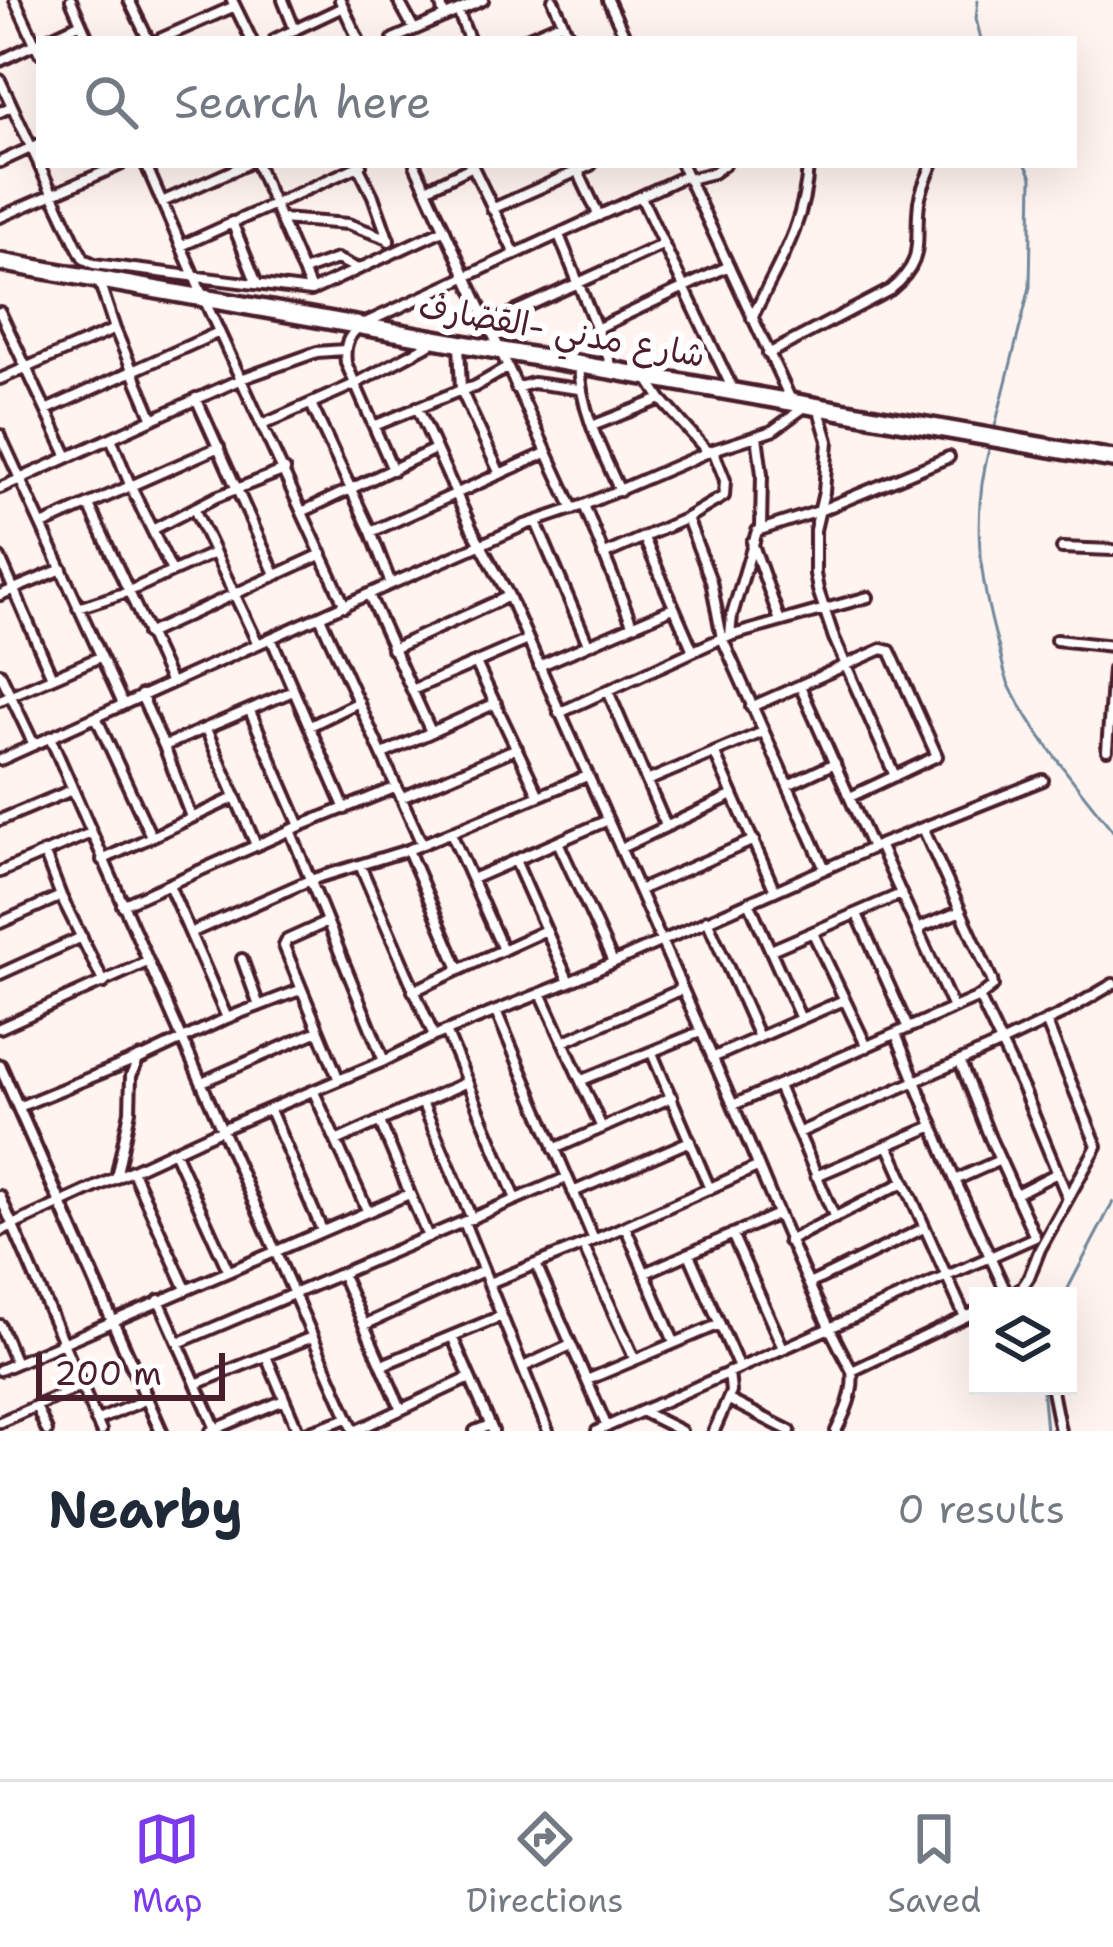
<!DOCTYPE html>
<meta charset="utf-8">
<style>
:root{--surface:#fff;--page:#f2f2f3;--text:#1f2937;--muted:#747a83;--line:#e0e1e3;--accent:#7c3aed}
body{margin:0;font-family:"Shantell Sans","Playpen Sans Arabic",sans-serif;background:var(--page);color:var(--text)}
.controls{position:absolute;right:36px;bottom:36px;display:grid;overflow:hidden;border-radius:0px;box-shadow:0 12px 48px #0002}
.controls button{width:108px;height:108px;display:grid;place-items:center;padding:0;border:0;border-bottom:3px solid var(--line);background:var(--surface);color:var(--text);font:60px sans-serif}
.scale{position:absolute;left:36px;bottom:30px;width:189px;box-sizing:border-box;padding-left:12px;border:6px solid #4a1f2b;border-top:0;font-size:33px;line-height:42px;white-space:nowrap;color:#4a1f2b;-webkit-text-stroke:9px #fff;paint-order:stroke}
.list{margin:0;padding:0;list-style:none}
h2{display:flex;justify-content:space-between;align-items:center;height:156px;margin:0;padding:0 48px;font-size:51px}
h2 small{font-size:39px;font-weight:400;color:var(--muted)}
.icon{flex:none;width:66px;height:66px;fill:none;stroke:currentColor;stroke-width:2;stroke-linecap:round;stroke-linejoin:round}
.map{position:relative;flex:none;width:1113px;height:1431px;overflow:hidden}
.search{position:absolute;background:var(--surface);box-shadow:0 12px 48px #0002;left:36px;right:36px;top:36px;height:132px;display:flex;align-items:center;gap:30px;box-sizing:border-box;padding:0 42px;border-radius:0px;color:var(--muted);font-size:45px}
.sheet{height:348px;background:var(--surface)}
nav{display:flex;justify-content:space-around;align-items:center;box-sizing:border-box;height:168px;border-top:3px solid var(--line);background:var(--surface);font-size:33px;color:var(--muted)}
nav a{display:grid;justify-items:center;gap:6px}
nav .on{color:var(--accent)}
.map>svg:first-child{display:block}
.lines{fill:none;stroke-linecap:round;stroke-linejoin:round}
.stream{stroke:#6f879c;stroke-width:3}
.minor-casing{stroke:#4a1f2b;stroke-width:16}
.tertiary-casing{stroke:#4a1f2b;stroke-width:18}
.trunk-casing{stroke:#4a1f2b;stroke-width:24}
.minor{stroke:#fff;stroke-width:8}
.tertiary{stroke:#fff;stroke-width:9}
.trunk{stroke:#fff;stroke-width:15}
.labels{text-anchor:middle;stroke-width:12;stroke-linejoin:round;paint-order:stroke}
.street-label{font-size:33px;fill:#4a1f2b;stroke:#fff}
</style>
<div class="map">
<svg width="1113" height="1431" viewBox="0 0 1113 1431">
<rect width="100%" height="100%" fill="#fff4ef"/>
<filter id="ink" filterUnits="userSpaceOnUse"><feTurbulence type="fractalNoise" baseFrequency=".00833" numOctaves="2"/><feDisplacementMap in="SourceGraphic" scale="24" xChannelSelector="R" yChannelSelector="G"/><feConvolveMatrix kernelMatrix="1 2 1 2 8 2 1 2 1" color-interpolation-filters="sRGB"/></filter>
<g filter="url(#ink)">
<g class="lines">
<path class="stream" d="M978,0l-2,19 5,20
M994,430l36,-143 2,-110 -6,-12
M990,445c-19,69 -11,133 8,200 4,14 6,31 13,44 27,50 67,98 102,142
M1064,1296l49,-94
M1042,1386l4,45"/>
<g class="minor-casing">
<path id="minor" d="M15,0l24,52
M71,0l17,39
M129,0l19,39
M232,0l19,39
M283,0l12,30
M340,0l18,39
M398,0l16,29
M440,0l4,17
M553,0l17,39
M608,0l18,39
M458,11l11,28
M47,39l34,-16
M160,39l75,-33
M275,39l68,-32
M393,39l90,-39
M524,39l37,-16
M0,61l37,-18
M0,80l39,84
M0,112l12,-6
M0,162l39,-18
M39,165l38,81 7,13 10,5 217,27 134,-62
M146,165l58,134 141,307
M257,165l54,125
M415,165l158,344
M472,165l43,89
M575,165l24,51
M682,165l108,233
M358,166l15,30 16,45
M689,179l24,-6 11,-8
M426,189l47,-23
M641,197l92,193
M162,202l83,-37
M492,209l99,-44
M0,217l120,-52
M281,219l67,5 41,15
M232,222l25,62
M559,235l53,132
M181,246l180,-81
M303,271l34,-12 21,10
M99,281l16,48 38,90
M0,312l68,145
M752,318c26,-53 53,-93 56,-153
M488,324l176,-80
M598,328l131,-62
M459,344l2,46 39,84
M768,354l122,-64c37,-30 24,-47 29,-88 2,-13 8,-25 13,-37
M579,363c1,46 22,87 41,128
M0,379l115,-50
M648,379l13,20 47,53
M516,388l17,-5 46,6
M196,398l79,176
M311,404l60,128 20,52
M417,407l54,120 38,69c74,170 151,339 224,509 38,90 72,180 119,266 3,21 -7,42 -16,60
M818,407l10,34 -4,51 -9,38v44l3,16 16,48 61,138
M46,410l173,-78
M262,425l93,-41 77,-41
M374,426l87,-36 13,-3 33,-19
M592,426l69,-27
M0,435l123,269
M757,436l5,38 -1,54
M111,438l20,49 41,84
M393,470l-47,-107c-2,-18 1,-26 15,-38l326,-150
M0,488l241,-109 76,-27 27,-2
M89,505l82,178
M584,505l129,-55 59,-19 34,-25
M194,509l64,135
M304,511l131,-62
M687,518l24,63 11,57 103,231
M536,522l52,122
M42,525l177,-78
M152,530l64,-33 69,-27
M371,532l175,-79
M644,538l49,113
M752,542l28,79
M1062,548l51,2
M603,555l84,-37 37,-22 1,-16 -12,-30
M0,558l52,119
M0,595l62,-26
M369,595l62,137
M78,608l49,-16 87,-39
M320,617l102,227
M147,634l175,-80
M730,636l2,-21 25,-84 62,-20 130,-54
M271,638l74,171
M1056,640l57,6
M392,649l117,-53
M476,663l63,133
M539,666l134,-58
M0,673l34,72
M800,686l72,162
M412,690l116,-50
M608,691l58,135
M141,695l23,51 27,71
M0,700l100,-43
M751,707l131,-58 8,2 47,105 -87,41
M250,711l50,115
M559,713l163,-75 146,-41
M96,717l55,119
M310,726l49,-24
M206,729l50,116
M50,737l304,694
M164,746l129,-55
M1107,750l6,-81
M383,754l113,-51
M715,754l60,137
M0,760l391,-176 134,-59 59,-20 48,119
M647,781l116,-49
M788,785l47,-22
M401,798l116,-50
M0,820l72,-30
M290,830l94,231
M451,833l52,117
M558,842l55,120
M879,845l74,163
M621,848l112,-53
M408,850l51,119
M44,852l17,44 43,87
M102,860l134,-63
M515,860l54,122
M360,865l74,171
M0,872l91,-39
M472,879l136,-59
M169,885l58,133
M639,890l115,-50
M749,902l52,117
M122,905l178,-79 97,-39
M857,914l51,114
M707,920l52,117
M327,922l-40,18 -3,6 55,134
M0,923l61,-27
M917,929l44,-18
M190,933l120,-53 98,-30 179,-74
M813,933l54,114
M771,950l130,-56
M242,959l17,47
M0,974l82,-37
M413,991l133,-61
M541,993l61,135
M979,997l45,94 43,105
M496,1011l98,229
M0,1028l147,-66
M446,1031l70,168
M896,1034l59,146 53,116
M563,1042l119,-53
M652,1053l58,136
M712,1058l132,-58
M960,1062l30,76 45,99
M582,1080l118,-48
M202,1082l116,-51
M778,1086l57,132
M314,1092l53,118
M422,1102l50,117
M733,1105l246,-108 14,-11 -1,-6 -69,-152
M18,1107l123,-50
M270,1110l52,120
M380,1122l48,115
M798,1133l203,-90 61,-29 51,-30
M336,1141l131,-59
M888,1145l77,172
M554,1149l118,-52
M174,1151l54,119
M132,1170l54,119
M816,1176l117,-50
M116,1178l14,-67 1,-35 7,-16 89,-42 73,-28
M955,1180l45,-20
M573,1192l117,-51
M1016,1194l41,-21
M0,1196l101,235
M464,1222l84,209
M625,1226l49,116
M0,1231l222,-102 162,-68 50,-25 135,-54 303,-134 171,-68
M732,1234l51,114
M788,1241l116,-59
M583,1245l51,113
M689,1254l50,114
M536,1264l71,163
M645,1273l131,-58
M342,1275l59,134
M489,1283l94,-38 174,-78
M809,1284l115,-56
M1010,1296l13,-10 6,-9 11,-28 57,-103 -51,-125
M159,1300l57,129
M0,1325l16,38
M364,1325l119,-54
M452,1336l41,95
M178,1343l388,-165
M266,1356l32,75
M382,1365l119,-49
M523,1367l48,-22
M0,1370l409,-176
M852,1371l126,-60
M587,1380l133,-56
M196,1384l116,-47
M1051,1386l9,45
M729,1400l61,31
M36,1406l11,25
M645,1413l36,18
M96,1421l51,-22
M0,1422l81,-36
M211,1431l73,-31
M310,1431l38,-13
M355,1431l114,-53
M475,1431l15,-6
M597,1431l438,-194
M714,1431l17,-39 -2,-20"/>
</g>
<g class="tertiary-casing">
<path id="tertiary" d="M0,1066l161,365"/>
</g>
<g class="trunk-casing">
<path id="trunk" d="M0,262l1113,197"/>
</g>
<use href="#minor" class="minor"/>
<use href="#tertiary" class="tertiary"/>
<use href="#trunk" class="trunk"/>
</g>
</g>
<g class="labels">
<g class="street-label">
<text transform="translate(562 330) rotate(10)" y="12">شارع مدني -القضارف</text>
</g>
</g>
</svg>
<div class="controls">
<button><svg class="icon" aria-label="layers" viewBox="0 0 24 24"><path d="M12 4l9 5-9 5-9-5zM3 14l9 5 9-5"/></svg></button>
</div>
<div class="scale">200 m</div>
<div class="search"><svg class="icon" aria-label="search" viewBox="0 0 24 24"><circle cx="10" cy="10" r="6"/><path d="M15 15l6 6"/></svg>Search here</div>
</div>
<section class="sheet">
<h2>Nearby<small>0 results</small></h2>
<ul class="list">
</ul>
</section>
<nav>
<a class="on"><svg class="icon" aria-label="map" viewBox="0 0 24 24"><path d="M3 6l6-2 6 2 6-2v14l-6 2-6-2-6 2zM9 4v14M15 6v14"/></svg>Map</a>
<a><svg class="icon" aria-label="directions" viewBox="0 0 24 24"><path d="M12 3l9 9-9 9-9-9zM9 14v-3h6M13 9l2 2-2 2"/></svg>Directions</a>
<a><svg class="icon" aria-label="saved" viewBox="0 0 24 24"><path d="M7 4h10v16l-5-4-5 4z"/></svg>Saved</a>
</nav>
